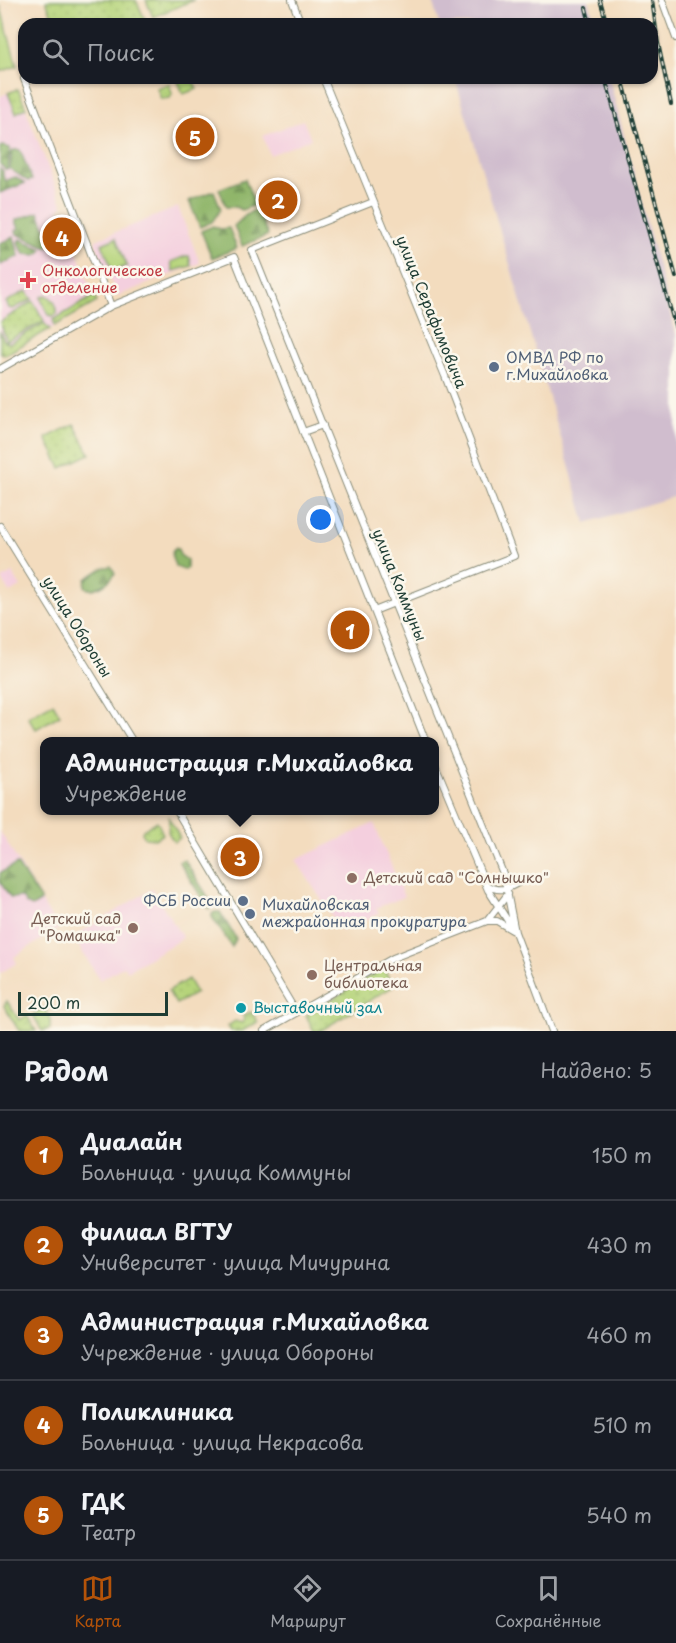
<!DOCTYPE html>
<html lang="ru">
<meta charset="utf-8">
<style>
:root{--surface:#171b24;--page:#242831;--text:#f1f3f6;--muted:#9ea1a6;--line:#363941;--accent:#b45309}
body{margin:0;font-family:"Playpen Sans",sans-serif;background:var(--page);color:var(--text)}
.scale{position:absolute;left:18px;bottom:15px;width:150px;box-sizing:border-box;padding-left:6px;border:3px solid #1f3d34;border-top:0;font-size:16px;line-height:21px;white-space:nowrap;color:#1f3d34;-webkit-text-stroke:4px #fbf7ec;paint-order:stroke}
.you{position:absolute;left:321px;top:520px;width:21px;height:21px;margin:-15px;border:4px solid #fff;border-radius:50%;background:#1a73e8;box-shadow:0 0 0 9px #1a73e833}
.badge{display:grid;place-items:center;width:39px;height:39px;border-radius:50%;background:var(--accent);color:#fff;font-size:20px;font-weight:700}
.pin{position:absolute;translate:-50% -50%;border:3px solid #fff;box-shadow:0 2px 6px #0006}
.popup{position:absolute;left:40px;top:737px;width:399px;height:78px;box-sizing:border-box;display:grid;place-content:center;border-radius:12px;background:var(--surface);filter:drop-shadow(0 2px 4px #0005);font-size:20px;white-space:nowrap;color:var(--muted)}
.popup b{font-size:22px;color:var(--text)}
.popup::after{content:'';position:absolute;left:50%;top:100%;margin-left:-12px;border:12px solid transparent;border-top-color:var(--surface)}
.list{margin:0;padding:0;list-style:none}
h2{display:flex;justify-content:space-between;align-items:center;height:78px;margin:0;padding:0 24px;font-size:26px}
h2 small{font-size:20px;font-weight:400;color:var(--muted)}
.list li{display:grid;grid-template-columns:39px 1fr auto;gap:18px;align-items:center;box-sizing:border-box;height:90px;padding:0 24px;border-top:2px solid var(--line)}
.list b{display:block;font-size:22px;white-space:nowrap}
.list p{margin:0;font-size:20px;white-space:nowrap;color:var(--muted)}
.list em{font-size:20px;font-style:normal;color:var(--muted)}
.icon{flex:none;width:33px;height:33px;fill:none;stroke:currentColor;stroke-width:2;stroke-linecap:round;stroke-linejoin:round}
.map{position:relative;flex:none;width:676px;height:1031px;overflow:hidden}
.search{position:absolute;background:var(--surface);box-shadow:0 2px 4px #0004;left:18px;right:18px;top:18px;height:66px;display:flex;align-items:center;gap:15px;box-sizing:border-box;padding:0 21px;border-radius:18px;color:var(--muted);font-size:22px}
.sheet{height:528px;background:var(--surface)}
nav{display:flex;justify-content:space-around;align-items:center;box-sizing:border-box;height:84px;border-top:2px solid var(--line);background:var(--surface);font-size:16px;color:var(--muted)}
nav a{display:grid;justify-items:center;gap:3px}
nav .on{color:var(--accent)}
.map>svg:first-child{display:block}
.built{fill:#f4cfde}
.industrial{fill:#d0bdce}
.grass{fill:url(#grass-dots);stroke:#6a8857;stroke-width:1.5}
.forest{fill:url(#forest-firs);stroke:#587a4f;stroke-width:1.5}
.pitch{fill:#b6d47a;stroke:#6a8857;stroke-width:1.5}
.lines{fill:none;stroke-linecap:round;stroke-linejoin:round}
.minor-casing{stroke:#898c79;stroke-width:8}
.minor{stroke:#fff;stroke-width:6}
.rail-casing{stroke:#1f3d34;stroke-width:4}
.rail{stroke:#fbf7ec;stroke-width:1.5;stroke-dasharray:4.5;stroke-linecap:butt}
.health-dot{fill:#e0444e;stroke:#fbf7ec;stroke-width:2}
.service-dot{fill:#5c6f8a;stroke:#fbf7ec;stroke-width:2}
.education-dot{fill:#8d6e63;stroke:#fbf7ec;stroke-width:2}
.culture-dot{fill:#0f9aa8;stroke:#fbf7ec;stroke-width:2}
.labels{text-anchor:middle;stroke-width:5;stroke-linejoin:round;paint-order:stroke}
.health-label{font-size:15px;fill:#be3a42;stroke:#fbf7ec;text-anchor:start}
.street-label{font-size:15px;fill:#1f3d34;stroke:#fbf7ec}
.service-label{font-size:15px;fill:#4e5e75;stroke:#fbf7ec;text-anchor:start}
.education-label{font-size:15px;fill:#785e54;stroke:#fbf7ec;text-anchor:start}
.culture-label{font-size:15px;fill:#0d838f;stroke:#fbf7ec;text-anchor:start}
</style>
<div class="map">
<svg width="676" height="1031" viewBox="0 0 676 1031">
<defs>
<pattern id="grass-dots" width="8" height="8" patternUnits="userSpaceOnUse" patternTransform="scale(1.5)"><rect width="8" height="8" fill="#b6d47a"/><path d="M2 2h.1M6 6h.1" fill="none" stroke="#9cb76a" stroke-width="1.8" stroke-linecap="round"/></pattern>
<pattern id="forest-firs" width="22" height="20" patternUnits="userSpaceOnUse" patternTransform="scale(1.5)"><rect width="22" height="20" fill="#90b66a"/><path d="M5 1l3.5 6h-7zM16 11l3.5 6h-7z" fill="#759558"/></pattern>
</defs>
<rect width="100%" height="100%" fill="#fbf7ec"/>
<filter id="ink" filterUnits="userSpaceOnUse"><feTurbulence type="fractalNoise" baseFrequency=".0167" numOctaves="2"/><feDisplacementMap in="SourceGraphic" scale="12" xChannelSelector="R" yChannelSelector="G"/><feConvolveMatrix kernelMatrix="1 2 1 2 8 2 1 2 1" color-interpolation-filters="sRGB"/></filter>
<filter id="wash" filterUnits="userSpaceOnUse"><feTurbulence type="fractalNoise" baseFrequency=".008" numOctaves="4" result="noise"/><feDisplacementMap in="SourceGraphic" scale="24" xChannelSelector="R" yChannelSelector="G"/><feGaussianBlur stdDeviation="1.35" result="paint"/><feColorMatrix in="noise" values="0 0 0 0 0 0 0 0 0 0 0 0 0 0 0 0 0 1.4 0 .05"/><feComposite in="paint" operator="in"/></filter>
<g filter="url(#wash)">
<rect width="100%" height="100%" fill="#f3dcbe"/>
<path class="built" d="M18,89l45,117 -4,3 38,93 -92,53 -5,-3v-256z
M303,120l8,19 -41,16 -7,-19z
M178,207l22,56 -83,33 -22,-53 1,-3z
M12,573l9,14 -11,6 -8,-14z
M374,823l30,74 -28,11 3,6 -38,16 -45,-70z
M0,831l58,98 -44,28 3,6 -17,10z
M152,889l31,49 -56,33 -3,-5 -24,14 -27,-43z"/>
<path class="industrial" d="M432,0h157l6,24h-156z
M455,78h154l67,257v161l-90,27z"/>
<path class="grass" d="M46,0h90l9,20 -10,4h-80z
M146,0h48l-41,17z
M177,78h15l5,11 -14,5z
M169,84l3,10 -2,4 -9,1 -4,-11z
M18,89l8,19 -10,5 -8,-20z
M26,291l6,8 -19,10 -4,-1 -3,-6z
M46,295c7,3 12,11 11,19l-4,2 -4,-1 -8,-16v-2z
M94,296l3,6 -42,24 -2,-6z
M33,301l11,20 -37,20 -7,-19z
M44,323l6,6 -45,26 -5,-3v-21l5,11 5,1z
M74,424l16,30 -29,14 -15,-30z
M169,818l11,20 -6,4 -6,-10z
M157,821l6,13 -8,5 -10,-1 -3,-5 1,-3z
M384,967l8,20 -72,44h-6l-8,-16z
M188,979l8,14 -20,11 -8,-13z
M7,1001l12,19 8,-4 9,15h-17l-15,-25z
M44,1008l6,9v12l-8,2 -9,-16z
M251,1012l7,10 -16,9h-11l-3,-5 7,-5 7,2 2,-3 -1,-4z"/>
<path class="forest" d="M2,146l8,2 -2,21h-3l-5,-5v-17z
M14,150h6l12,30 -4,1 -18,-12 2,-18z
M0,168l3,3v5l2,5 10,-4 10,6 -25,10z
M245,179l10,26 -13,5 -7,-3h-9l-7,-18z
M214,191l7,18 -9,13 -12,5 -11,-26z
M257,209l11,26 -26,11 -8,-20c10,-8 10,-12 23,-17z
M39,212l13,33 -5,2 -30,-13 -1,-4 3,-1 -3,-9z
M213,226l7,3 9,-1 8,20 -25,10 -11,-27z
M14,237l5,19 -19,9v-22z
M20,239l22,10 -1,3 -6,3 -11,-1 -6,-12z
M175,548l3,1 2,6 7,5v8l-3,2 -8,-3c-3,-6 -7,-13 -1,-19z
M111,566l4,7c-4,9 -18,17 -27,16l-3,-3 1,-7 17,-11z
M184,859l29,46 -4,4 -30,-47z
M17,864l23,35v3l-8,5 -6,-3 -4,-7 -11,1 -11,-16v-9z
M215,912h5l14,23 2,4 -4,8 -20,-30v-3z"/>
<path class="pitch" d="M0,5l17,61 -17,6z
M116,238l11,28 -14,5 -11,-27z
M186,256h3l2,10 -18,5 -2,-9z
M53,703l7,12 -24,14 -8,-12z"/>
</g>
<g filter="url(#ink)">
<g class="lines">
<g class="minor-casing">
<path id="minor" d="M292,0l9,24
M662,0l14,38
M323,78l122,298 69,180 -140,55
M24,79l87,227
M373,202l-121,48 252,626 11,56 37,99
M0,369l111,-63 123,-49 192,485
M303,432l20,-7
M0,526l133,216
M435,764l53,126 25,39
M176,810l120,202
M486,885c14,8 22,4 35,-4
M487,921h10l15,9
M264,1031l129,-73 94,-37 21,-27"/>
</g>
<use href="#minor" class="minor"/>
<g class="rail-casing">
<path id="rail" d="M600,0l7,24
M652,0l6,43 13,61
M586,8l4,16
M605,78l71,251
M622,78l54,199"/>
</g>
<use href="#rail" class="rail"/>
</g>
</g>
<path class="health-dot" d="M25 271h6v6h6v6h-6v6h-6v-6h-6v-6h6z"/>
<g class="service-dot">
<circle cx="494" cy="367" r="6"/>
<circle cx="243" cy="901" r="6"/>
<circle cx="250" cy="914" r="6"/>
</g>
<g class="education-dot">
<circle cx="352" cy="878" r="6"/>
<circle cx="133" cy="928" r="6"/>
<circle cx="312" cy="975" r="6"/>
</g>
<circle class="culture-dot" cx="241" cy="1008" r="6"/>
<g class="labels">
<g class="health-label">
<text x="42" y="276">Онкологическое<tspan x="42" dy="17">отделение</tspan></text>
</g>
<g class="street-label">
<text transform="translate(431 312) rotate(68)" y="5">улица Серафимовича</text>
<text transform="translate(399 585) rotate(68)" y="5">улица Коммуны</text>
<text transform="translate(77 627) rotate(58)" y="5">улица Обороны</text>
</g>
<g class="service-label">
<text x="506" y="363">ОМВД РФ по<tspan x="506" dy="17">г.Михайловка</tspan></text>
<text x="231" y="906" text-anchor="end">ФСБ России</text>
<text x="262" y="910">Михайловская<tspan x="262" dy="17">межрайонная прокуратура</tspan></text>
</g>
<g class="education-label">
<text x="364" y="883">Детский сад "Солнышко"</text>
<text x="121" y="924" text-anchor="end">Детский сад<tspan x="121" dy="17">"Ромашка"</tspan></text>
<text x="324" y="971">Центральная<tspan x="324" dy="17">библиотека</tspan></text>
</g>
<g class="culture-label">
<text x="253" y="1013">Выставочный зал</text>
</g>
</g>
</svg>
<div class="scale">200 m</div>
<div class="you"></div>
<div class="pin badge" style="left:350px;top:630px">1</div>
<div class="pin badge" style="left:278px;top:200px">2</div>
<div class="pin badge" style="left:240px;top:857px">3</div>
<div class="popup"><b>Администрация г.Михайловка</b>Учреждение</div>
<div class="pin badge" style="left:62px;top:237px">4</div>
<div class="pin badge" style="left:195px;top:137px">5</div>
<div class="search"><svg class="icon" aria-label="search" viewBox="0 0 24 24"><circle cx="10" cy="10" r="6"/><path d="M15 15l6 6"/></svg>Поиск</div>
</div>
<section class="sheet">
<h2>Рядом<small>Найдено: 5</small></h2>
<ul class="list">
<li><span class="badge">1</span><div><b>Диалайн</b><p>Больница · улица Коммуны</p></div><em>150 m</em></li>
<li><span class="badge">2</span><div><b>филиал ВГТУ</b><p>Университет · улица Мичурина</p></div><em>430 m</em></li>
<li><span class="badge">3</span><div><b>Администрация г.Михайловка</b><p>Учреждение · улица Обороны</p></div><em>460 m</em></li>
<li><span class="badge">4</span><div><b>Поликлиника</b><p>Больница · улица Некрасова</p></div><em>510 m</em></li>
<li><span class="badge">5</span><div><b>ГДК</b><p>Театр</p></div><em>540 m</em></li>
</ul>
</section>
<nav>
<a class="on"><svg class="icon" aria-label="map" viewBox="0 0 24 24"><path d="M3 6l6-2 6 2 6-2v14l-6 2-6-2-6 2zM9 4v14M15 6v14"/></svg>Карта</a>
<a><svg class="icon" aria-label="directions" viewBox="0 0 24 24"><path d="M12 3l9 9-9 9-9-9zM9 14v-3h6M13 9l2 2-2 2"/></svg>Маршрут</a>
<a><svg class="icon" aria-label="saved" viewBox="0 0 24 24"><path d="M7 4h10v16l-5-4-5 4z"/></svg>Сохранённые</a>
</nav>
